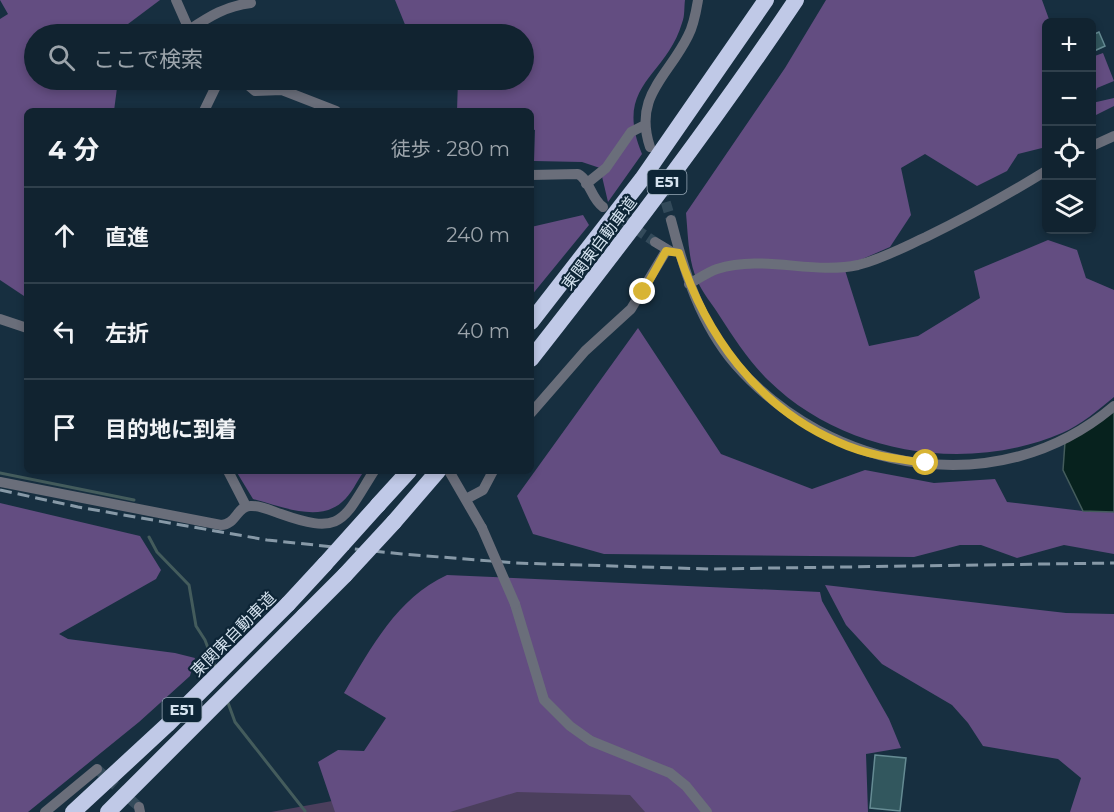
<!DOCTYPE html>
<html lang="ja">
<meta charset="utf-8">
<style>
:root{--surface:#112330;--page:#1a2b38;--text:#f1f3f6;--muted:#9ca4ab;--line:#30404c}
body{margin:0;font-family:Montserrat,"Noto Sans JP",sans-serif;background:var(--page);color:var(--text)}
.controls{position:absolute;right:18px;top:18px;display:grid;overflow:hidden;border-radius:9px;box-shadow:0 3px 9px #0003}
.controls button{width:54px;height:54px;display:grid;place-items:center;padding:0;border:0;border-bottom:2px solid var(--line);background:var(--surface);color:var(--text);font:30px sans-serif}
.stop{position:absolute;width:18px;height:18px;margin:-14px;border:4px solid #d8b434;border-radius:50%;background:#fff}
.stop.end{background:#d8b434;border-color:#fff;box-shadow:0 2px 6px #0008}
.list{margin:0;padding:0;list-style:none}
h2{display:flex;justify-content:space-between;align-items:center;height:78px;margin:0;padding:0 24px;font-size:26px}
h2 small{font-size:20px;font-weight:400;color:var(--muted)}
.list li{display:grid;grid-template-columns:39px 1fr auto;gap:18px;align-items:center;box-sizing:border-box;height:96px;padding:0 24px;border-top:2px solid var(--line)}
.list b{display:block;font-size:22px;white-space:nowrap}
.list em{font-size:20px;font-style:normal;color:var(--muted)}
.icon{flex:none;width:33px;height:33px;fill:none;stroke:currentColor;stroke-width:2;stroke-linecap:round;stroke-linejoin:round}
.map{position:relative;flex:none;width:1114px;height:812px;overflow:hidden}
.search{position:absolute;background:var(--surface);box-shadow:0 3px 9px #0003;left:24px;top:24px;width:510px;height:66px;display:flex;align-items:center;gap:15px;box-sizing:border-box;padding:0 21px;border-radius:33px;color:var(--muted);font-size:22px}
.panel{position:absolute;background:var(--surface);box-shadow:0 3px 9px #0003;left:24px;top:108px;width:510px;height:366px;border-radius:9px}
.map>svg:first-child{display:block}
.green{fill:#4b3f5d}
.forest{fill:#634d81}
.water{fill:#07221e;stroke:#445c5c;stroke-width:1.5}
.lines{fill:none;stroke-linecap:round;stroke-linejoin:round}
.stream{stroke:#445c5c;stroke-width:3}
.building{fill:#32575e;stroke:#658b93;stroke-width:1.5}
.minor-tunnel{stroke:#334a5a;stroke-width:10;stroke-dasharray:10 5;stroke-linecap:butt}
.minor{stroke:#6a6e7a;stroke-width:10}
.highway{stroke:#c0c9e7;stroke-width:16}
.rail{stroke:#8799a7;stroke-width:3;stroke-dasharray:12 6;stroke-linecap:butt}
.minor-bridge{stroke:#6a6e7a;stroke-width:10}
.highway-bridge{stroke:#c0c9e7;stroke-width:16}
.route{stroke:#d8b434;stroke-width:8}
.labels{text-anchor:middle;stroke-width:4.5;stroke-linejoin:round;paint-order:stroke}
.shield{fill:#0d2536;stroke:#98a9b7;stroke-width:1.5}
.shield-label{font-size:15px;font-weight:bold;fill:#d4e2ee}
.street-label{font-size:16px;fill:#d4e2ee;stroke:#0d2536}
</style>
<div class="map">
<svg width="1114" height="812" viewBox="0 0 1114 812">
<rect width="100%" height="100%" fill="#172f40"/>
<path class="green" d="M555,761l118,51h-402z"/>
<path class="forest" d="M0,0h160l-36,27 -1,7h-89v46h84l-4,31h-87v187l-27,-18v-261l8,-5z
M395,0h290c-1,7 0,16 -3,23 -16,55 -69,61 -40,131l-34,48 -8,-34 -18,-6 -48,-1 1,-31 -4,-1v-18h-74l1,-31h66v-46h-109l-9,-7z
M826,0h216l8,22h-4v125l-28,7 -11,17 -30,15 -52,-32 -24,14 10,47 -21,32 -46,20 25,79 49,-10 62,-38 -6,-27 74,-31 29,10 9,28 28,12v107c-16,13 -33,28 -52,36 -96,41 -219,21 -294,-53 -20,-20 -34,-42 -49,-65 -7,-11 -17,-23 -22,-35 -9,-20 -9,-46 -11,-67l99,-145z
M1103,53l11,28 -17,7 -5,13v-44z
M1114,98v8l-22,11v-14z
M583,215l6,10 -58,71v-69z
M638,328l83,126 91,35 53,-19 69,13 61,-4 12,23 76,9 31,1v42l-50,-9 -47,13 -36,-13h-21l-46,12 -310,-3 -71,-20 -16,-38z
M236,471h128c-7,10 -13,24 -22,31 -23,21 -62,4 -89,-3z
M0,503l140,33 21,34 -5,9 -97,55 9,5 107,14 20,5 -5,18 -51,46 -111,90h-28z
M447,575l373,17 2,9 67,118 12,29 -35,6 2,58h-223l-15,-17 -113,-3 -67,20h-115l-17,-50 20,-12 26,1 22,-33 -42,-25c28,-46 52,-94 103,-118z
M825,585l241,28 48,1v198h-44l11,-34 -23,-19 -75,-13 -15,-23 -16,-18 -70,-41 -36,-39z"/>
<path class="water" d="M1114,410v102l-31,-1 -20,-41 2,-28z"/>
<g class="lines">
<path class="stream" d="M0,473l134,27
M149,537l8,15 32,33 7,41 9,14 11,29
M227,700l8,22 70,89"/>
</g>
<path class="building" d="M1099,32l6,14 -13,6v-17z
M875,755l31,3 -6,53 -30,-3z"/>
<g class="lines">
<path class="minor-tunnel" d="M653,159l18,61
M611,212l44,30
M97,769l42,38"/>
<path class="minor" d="M176,0l15,34
M189,30c21,-14 37,-24 62,-27
M242,80l13,11 27,-1 54,21
M204,111l15,-31
M1092,146l22,-10
M650,147c-17,-51 18,-70 38,-111 6,-11 8,-24 10,-36
M531,175l47,-1c12,6 13,25 25,33
M586,184l20,-16 25,-36 14,-7
M671,220c13,51 29,103 64,144 95,109 264,140 379,42
M655,242l15,9
M689,284c9,-5 19,-12 28,-15 46,-15 95,6 141,-4 24,-6 46,-18 68,-28 41,-20 81,-42 120,-66
M0,319l27,9
M531,413l54,-62 46,-42 35,-58
M228,471l18,35
M449,471l33,57
M0,482l221,43c15,0 16,-19 29,-19 10,-1 22,5 31,8 62,22 62,6 93,-43
M466,499l17,-9 10,-19
M515,604l29,96 26,26 21,15 79,32 16,13 21,26
M139,807l1,5
M45,812l52,-43"/>
<path class="highway" d="M531,322l111,-143 124,-179
M531,359c92,-117 182,-235 265,-359
M378,505l31,-34
M394,522l44,-51
M288,604l37,-40
M304,616l41,-41"/>
<path class="rail" d="M0,490l78,17 189,33 135,14 114,9 193,6 405,-6"/>
<path class="minor-bridge" d="M482,528l33,76"/>
<path class="highway-bridge" d="M325,564l53,-59
M345,575l49,-53
M73,812l94,-87 121,-121
M108,812l196,-196"/>
</g>
<g class="lines">
<path class="route" d="M643,292l23,-41 13,2c26,81 78,154 159,189 28,13 58,17 88,21"/>
</g>
<g class="labels">
<g class="shield">
<rect x="647.5" y="170" width="39" height="24" rx="4.5"/>
<rect x="162.5" y="698" width="39" height="24" rx="4.5"/>
</g>
<g class="shield-label">
<text x="667" y="187">E51</text>
<text x="182" y="715">E51</text>
</g>
<g class="street-label">
<text transform="translate(599 243) rotate(-53)" y="6">東関東自動車道</text>
<text transform="translate(233 634) rotate(-45)" y="6">東関東自動車道</text>
</g>
</g>
</svg>
<div class="controls">
<button>+</button>
<button>−</button>
<button><svg class="icon" aria-label="locate" viewBox="0 0 24 24"><circle cx="12" cy="12" r="6"/><path d="M12 2v4M12 18v4M2 12h4M18 12h4"/></svg></button>
<button><svg class="icon" aria-label="layers" viewBox="0 0 24 24"><path d="M12 4l9 5-9 5-9-5zM3 14l9 5 9-5"/></svg></button>
</div>
<div class="stop" style="left:926px;top:463px"></div>
<div class="stop end" style="left:643px;top:292px"></div>
<div class="search"><svg class="icon" aria-label="search" viewBox="0 0 24 24"><circle cx="10" cy="10" r="6"/><path d="M15 15l6 6"/></svg>ここで検索</div>
<section class="panel">
<h2>4 分<small>徒歩 · 280 m</small></h2>
<ul class="list">
<li><svg class="icon" aria-label="ahead" viewBox="0 0 24 24"><path d="M12 20V5M6 11l6-6 6 6"/></svg><div><b>直進</b></div><em>240 m</em></li>
<li><svg class="icon" aria-label="left" viewBox="0 0 24 24"><path d="M17 20v-9H6M10 6l-5 5 5 5"/></svg><div><b>左折</b></div><em>40 m</em></li>
<li><svg class="icon" aria-label="arrive" viewBox="0 0 24 24"><path d="M6 21V4h12l-3 4 3 4H6"/></svg><div><b>目的地に到着</b></div></li>
</ul>
</section>
</div>
